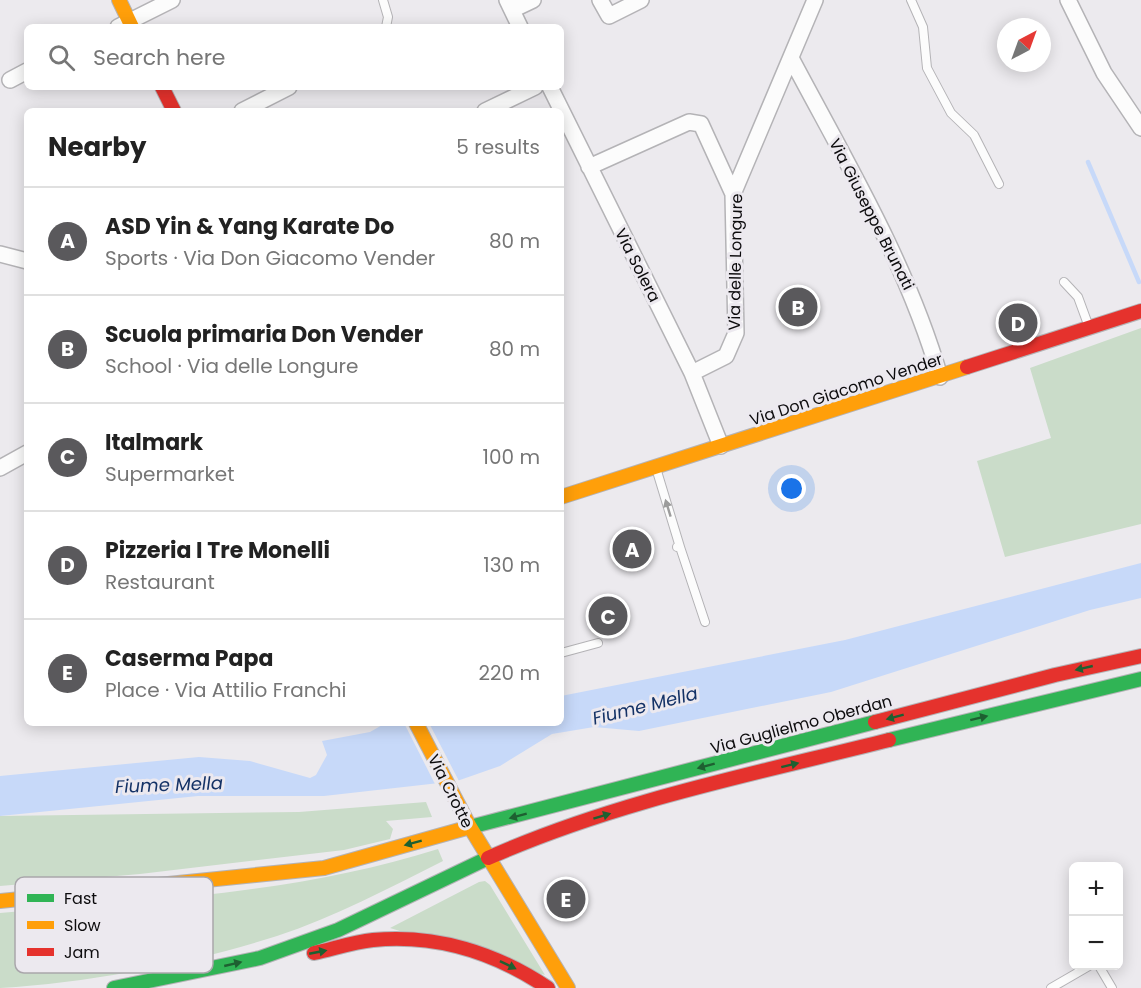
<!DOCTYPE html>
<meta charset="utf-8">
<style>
:root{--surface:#fff;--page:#f2f2f2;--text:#222;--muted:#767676;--line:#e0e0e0;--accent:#5a595c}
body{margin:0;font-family:Poppins,sans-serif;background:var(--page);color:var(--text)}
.controls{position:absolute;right:18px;bottom:18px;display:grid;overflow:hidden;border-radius:9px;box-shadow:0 3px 15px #0003}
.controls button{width:54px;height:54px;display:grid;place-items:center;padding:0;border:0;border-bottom:2px solid var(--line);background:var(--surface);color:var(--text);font:30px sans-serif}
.compass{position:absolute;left:997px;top:18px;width:54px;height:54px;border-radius:50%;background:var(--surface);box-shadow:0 3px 15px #0003;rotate:41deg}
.you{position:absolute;left:792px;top:489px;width:21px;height:21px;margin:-15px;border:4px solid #fff;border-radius:50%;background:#1a73e8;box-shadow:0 0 0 9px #1a73e833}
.badge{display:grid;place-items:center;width:39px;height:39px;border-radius:50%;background:var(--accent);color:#fff;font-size:20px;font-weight:700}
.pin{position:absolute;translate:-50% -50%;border:3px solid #fff;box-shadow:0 2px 6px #0006}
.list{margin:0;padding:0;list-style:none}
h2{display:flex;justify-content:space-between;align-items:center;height:78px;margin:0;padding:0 24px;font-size:26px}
h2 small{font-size:20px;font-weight:400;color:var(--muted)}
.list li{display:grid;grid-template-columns:39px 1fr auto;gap:18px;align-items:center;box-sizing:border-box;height:108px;padding:0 24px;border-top:2px solid var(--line)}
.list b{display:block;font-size:22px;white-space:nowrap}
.list p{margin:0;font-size:20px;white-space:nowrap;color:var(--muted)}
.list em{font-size:20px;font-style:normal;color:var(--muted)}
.icon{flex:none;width:33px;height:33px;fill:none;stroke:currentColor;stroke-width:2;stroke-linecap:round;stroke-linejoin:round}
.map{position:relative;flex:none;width:1141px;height:988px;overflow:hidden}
.search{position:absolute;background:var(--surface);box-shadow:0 3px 15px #0003;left:24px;top:24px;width:540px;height:66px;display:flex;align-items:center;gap:15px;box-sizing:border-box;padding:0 21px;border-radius:9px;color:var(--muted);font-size:22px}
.panel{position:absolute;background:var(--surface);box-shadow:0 3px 15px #0003;left:24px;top:108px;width:540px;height:618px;border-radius:9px}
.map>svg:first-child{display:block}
.green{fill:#cadcc9}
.water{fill:#c7d9f9}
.pier{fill:#eceaee}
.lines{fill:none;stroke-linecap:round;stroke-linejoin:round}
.stream{stroke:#c7d9f9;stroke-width:4.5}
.lane-casing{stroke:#b4b3b6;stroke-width:10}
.street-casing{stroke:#b4b3b6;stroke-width:18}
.fast-casing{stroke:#b4b3b6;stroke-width:16}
.slow-casing{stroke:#b4b3b6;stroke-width:16}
.jam-casing{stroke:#b4b3b6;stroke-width:16}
.lane{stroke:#fcfcfc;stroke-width:8}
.street{stroke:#fcfcfc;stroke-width:15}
.fast{stroke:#30b455;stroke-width:14}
.slow{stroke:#ff9f0a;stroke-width:14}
.jam{stroke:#e5322d;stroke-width:14}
.oneway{fill:#9c9c9c}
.oneway2{fill:#1e6031}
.labels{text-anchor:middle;stroke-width:6;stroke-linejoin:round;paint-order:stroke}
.street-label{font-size:16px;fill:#0c0b0d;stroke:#ece9ef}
.water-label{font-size:18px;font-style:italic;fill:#143266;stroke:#ece9ef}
.key{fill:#ece9ef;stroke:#a9a6ab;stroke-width:1.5}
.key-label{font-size:16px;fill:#0c0b0d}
</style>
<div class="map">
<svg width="1141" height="988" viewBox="0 0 1141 988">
<rect width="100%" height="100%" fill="#eceaee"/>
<path class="green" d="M1141,328v196l-136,33 -28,-96 74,-23 -21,-70z
M426,802l6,15 -46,4 7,8 -3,10 -46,11 -204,24 -140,12v-70l299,-4z
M438,849l5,12c-54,27 -108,56 -166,75 -88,28 -184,46 -277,52v-75c146,-13 297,-19 438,-64z
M485,881l5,4 55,90 -155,-47 89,-46z"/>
<path class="water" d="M1141,563v35l-51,12 -259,82 -192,39 -45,-4 -42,7 -52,32 -43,15 -133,15h-126l-198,20v-40l199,-19 51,4 60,17 6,-3 11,-20 -5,-14 48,-9 14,-8 177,-1v-27l284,-56z"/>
<path class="pier" d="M404,723h25l31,60 -24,3z"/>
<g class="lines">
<path class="stream" d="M1088,162l51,120"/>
<g class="lane-casing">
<path id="lane" d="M383,0l5,17 -2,10
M911,0l12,27 4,41 24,45 23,22 25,49
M1064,282l14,15 11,30
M656,468l24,79h-3
M680,547l25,75
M561,653l37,-10
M1099,966l13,22
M1051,988l38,-22"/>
</g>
<g class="street-casing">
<path id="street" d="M507,0l13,27
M600,0l9,16 32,-16
M1068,0l36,73 37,55
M512,10l21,-10
M118,27l54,-27
M791,58c55,104 116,205 149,319
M10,80l17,-9
M550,87l142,286 29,73
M242,111l47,-24
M485,111l50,-24
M589,167l100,-45 12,2 32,70
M0,254l27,7
M692,373l34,-17 10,-23 -3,-139 82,-194
M0,468l27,-15"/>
</g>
<g class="fast-casing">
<path id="fast" d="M889,740l252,-61
M470,827l405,-105
M114,988l146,-30 78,-28 150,-72"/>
</g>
<g class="slow-casing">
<path id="slow" d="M119,0l13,27
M561,497l406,-130
M416,723l54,104 98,161
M0,901l324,-33 146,-41"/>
</g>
<g class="jam-casing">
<path id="jam" d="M162,87l12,24
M967,367l174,-56
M875,722l180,-47 86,-19
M488,858c128,-57 266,-84 401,-118
M314,953c19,-4 39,-11 59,-13 63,-6 123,13 175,48"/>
</g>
<use href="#lane" class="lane"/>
<use href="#street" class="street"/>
<use href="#fast" class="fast"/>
<use href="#slow" class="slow"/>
<use href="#jam" class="jam"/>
</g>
<defs><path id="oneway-solid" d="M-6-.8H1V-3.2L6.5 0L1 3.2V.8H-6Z" transform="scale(1.5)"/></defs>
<use class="oneway" href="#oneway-solid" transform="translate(668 508) rotate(-107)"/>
<g class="oneway2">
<use href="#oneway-solid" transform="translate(1084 668) rotate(167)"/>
<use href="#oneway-solid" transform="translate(895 717) rotate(165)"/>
<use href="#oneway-solid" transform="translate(979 718) rotate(-14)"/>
<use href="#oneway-solid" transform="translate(790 765) rotate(-14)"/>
<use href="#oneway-solid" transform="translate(706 766) rotate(165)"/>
<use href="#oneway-solid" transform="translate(518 816) rotate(165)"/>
<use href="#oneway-solid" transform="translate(602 816) rotate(-17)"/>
<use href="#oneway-solid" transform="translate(413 843) rotate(165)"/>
<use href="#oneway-solid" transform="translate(318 952) rotate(-11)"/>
<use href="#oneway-solid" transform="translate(233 964) rotate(-13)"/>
<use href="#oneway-solid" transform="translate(508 965) rotate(26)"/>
</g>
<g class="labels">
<g class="street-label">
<text transform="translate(872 214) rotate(63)" y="6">Via Giuseppe Brunati</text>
<text transform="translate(735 262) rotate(-89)" y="6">Via delle Longure</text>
<text transform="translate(638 265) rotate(63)" y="6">Via Solera</text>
<text transform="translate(846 389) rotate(-18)" y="6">Via Don Giacomo Vender</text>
<text transform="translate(801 724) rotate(-15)" y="6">Via Guglielmo Oberdan</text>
<text transform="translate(451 791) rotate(63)" y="6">Via Crotte</text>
</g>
<g class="water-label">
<text transform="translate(645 706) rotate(-14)" y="6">Fiume Mella</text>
<text transform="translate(169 785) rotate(-2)" y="6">Fiume Mella</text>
</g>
</g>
<rect x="15" y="877" width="198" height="96" rx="9" class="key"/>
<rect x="27" y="894" width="27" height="8" fill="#30b455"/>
<rect x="27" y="921" width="27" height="8" fill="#ff9f0a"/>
<rect x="27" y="948" width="27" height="8" fill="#e5322d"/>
<g class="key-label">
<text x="64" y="904">Fast</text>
<text x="64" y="931">Slow</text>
<text x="64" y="958">Jam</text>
</g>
</svg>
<div class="controls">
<button>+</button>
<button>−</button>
</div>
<svg class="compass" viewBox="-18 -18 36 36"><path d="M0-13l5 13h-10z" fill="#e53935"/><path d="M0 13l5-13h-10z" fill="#767676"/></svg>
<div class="you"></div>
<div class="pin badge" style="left:632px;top:549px">A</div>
<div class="pin badge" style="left:798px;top:307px">B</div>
<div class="pin badge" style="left:608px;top:616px">C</div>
<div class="pin badge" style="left:1018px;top:323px">D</div>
<div class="pin badge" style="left:566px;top:899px">E</div>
<div class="search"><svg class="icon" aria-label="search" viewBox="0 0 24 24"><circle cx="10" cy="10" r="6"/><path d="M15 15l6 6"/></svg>Search here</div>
<section class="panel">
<h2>Nearby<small>5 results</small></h2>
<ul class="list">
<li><span class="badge">A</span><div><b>ASD Yin &amp; Yang Karate Do</b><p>Sports · Via Don Giacomo Vender</p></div><em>80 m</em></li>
<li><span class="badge">B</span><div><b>Scuola primaria Don Vender</b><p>School · Via delle Longure</p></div><em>80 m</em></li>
<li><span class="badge">C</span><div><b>Italmark</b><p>Supermarket</p></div><em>100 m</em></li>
<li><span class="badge">D</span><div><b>Pizzeria I Tre Monelli</b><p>Restaurant</p></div><em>130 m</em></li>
<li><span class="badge">E</span><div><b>Caserma Papa</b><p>Place · Via Attilio Franchi</p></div><em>220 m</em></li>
</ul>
</section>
</div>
